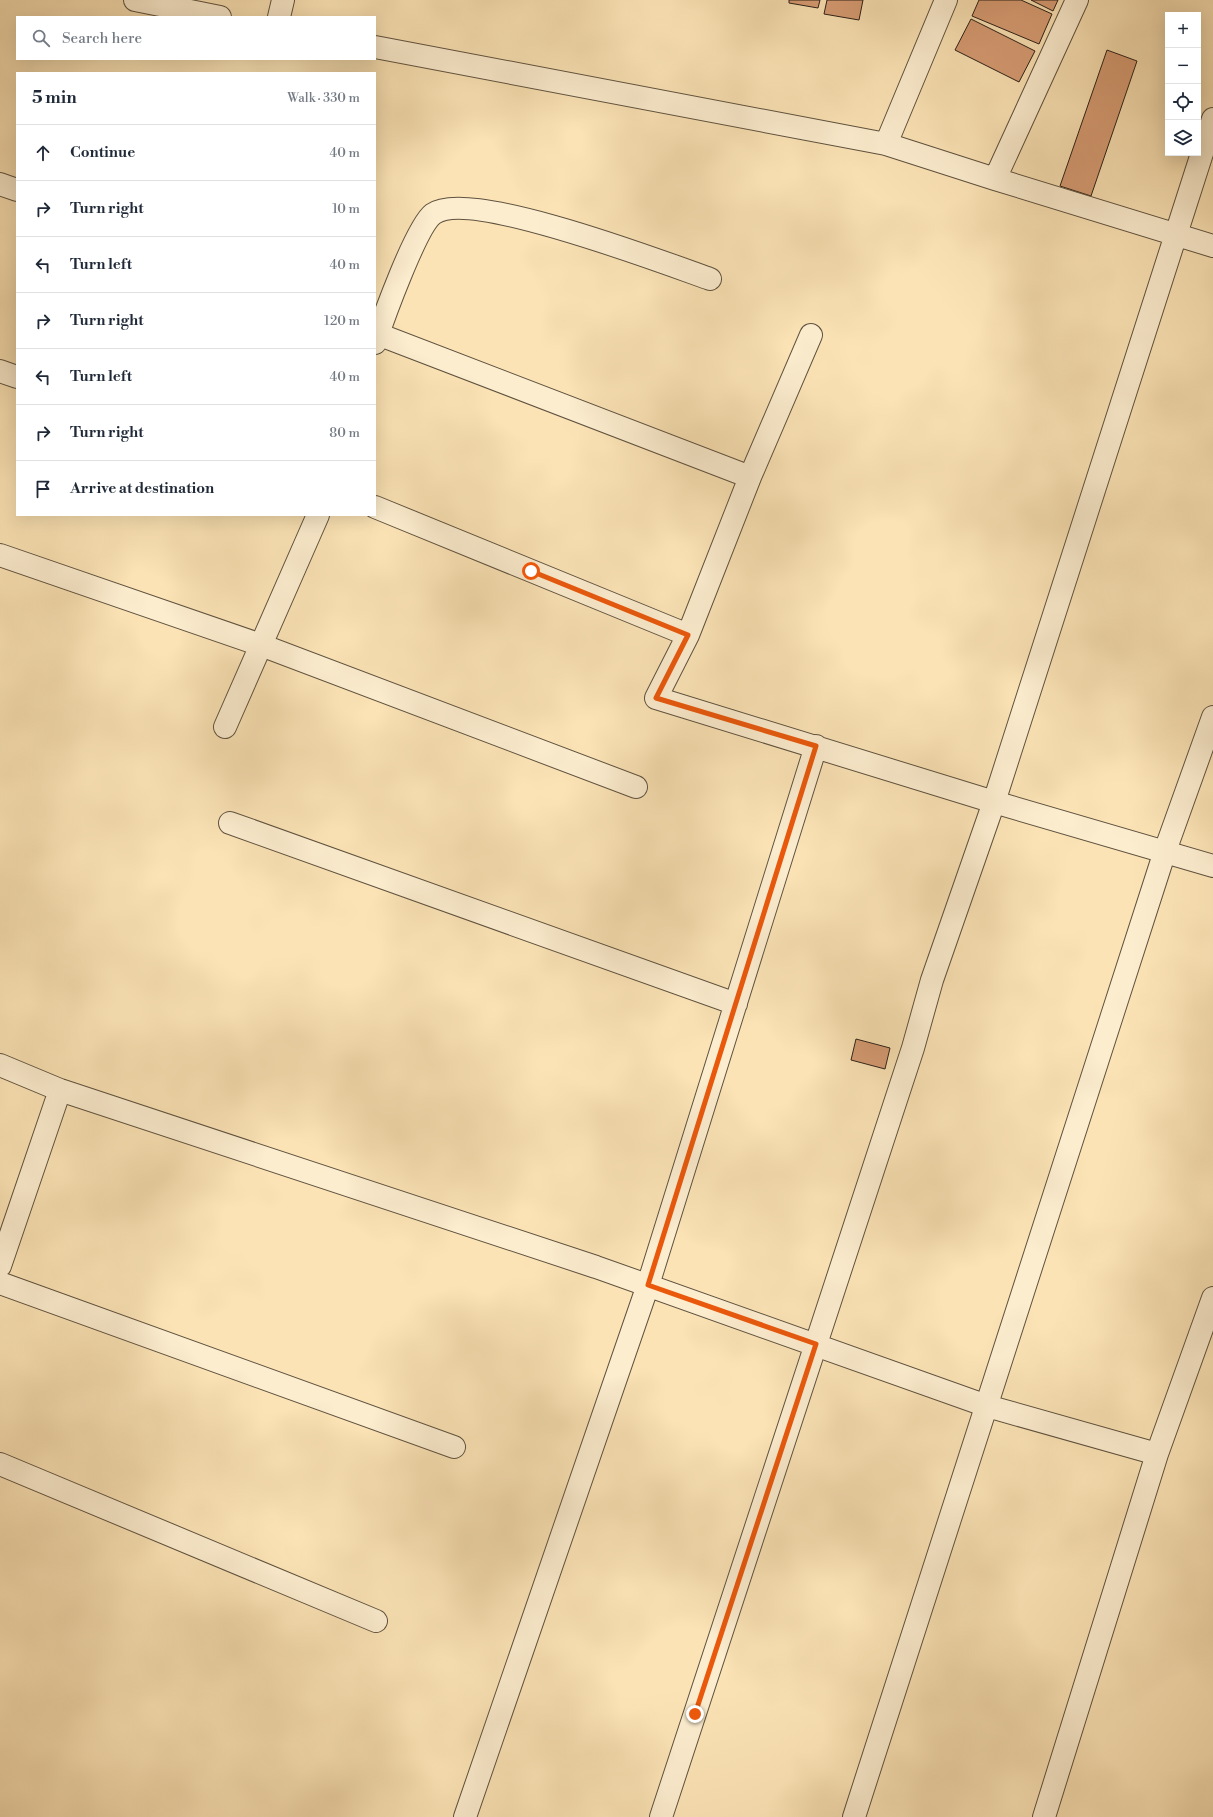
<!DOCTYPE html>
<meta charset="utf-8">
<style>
:root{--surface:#fff;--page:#f6f6f7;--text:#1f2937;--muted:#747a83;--line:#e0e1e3}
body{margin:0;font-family:"Libre Bodoni",serif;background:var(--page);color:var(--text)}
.controls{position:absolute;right:12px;top:12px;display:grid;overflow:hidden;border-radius:0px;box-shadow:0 4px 16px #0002}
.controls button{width:36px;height:36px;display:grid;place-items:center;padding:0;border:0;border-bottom:1px solid var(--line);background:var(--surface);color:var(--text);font:20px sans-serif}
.stop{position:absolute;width:12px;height:12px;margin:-9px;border:3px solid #ea580c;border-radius:50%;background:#fff}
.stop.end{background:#ea580c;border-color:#fff;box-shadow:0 1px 4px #0008}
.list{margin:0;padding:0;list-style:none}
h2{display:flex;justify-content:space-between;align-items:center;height:52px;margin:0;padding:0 16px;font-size:17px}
h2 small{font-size:13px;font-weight:400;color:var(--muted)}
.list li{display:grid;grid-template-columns:26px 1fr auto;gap:12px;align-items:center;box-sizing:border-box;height:56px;padding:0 16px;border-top:1px solid var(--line)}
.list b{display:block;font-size:15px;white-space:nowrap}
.list em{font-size:13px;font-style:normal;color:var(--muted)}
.icon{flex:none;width:22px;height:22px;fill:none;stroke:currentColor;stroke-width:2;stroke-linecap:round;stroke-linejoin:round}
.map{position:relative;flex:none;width:1213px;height:1817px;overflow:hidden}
.search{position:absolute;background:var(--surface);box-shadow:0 4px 16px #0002;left:16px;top:16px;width:360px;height:44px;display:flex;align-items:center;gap:10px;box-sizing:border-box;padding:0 14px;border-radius:0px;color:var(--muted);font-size:15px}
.panel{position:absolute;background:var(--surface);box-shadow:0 4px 16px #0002;left:16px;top:72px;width:360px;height:444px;border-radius:0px}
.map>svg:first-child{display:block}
.building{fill:#d79c74;stroke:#2b2118}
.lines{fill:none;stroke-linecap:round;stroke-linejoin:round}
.minor-casing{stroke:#5f523f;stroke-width:24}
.minor{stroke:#fcedcf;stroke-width:22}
.route{stroke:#ea580c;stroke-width:5}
</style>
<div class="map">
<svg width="1213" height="1817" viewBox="0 0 1213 1817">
<rect width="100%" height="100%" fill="#fbe3b5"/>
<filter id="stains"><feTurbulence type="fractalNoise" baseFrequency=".005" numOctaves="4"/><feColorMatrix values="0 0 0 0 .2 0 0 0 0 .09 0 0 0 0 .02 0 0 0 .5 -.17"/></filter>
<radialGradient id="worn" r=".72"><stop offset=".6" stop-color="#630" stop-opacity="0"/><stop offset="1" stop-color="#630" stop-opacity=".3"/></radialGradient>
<path class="building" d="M789,0h31l-2,8 -29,-5z
M827,0h36l-4,20 -35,-6z
M979,0h42l31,14 -13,30 -67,-28z
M1031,0h27l-5,11z
M971,19l64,32 -16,31 -64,-32z
M1107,50l30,11 -46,135 -31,-10z
M856,1039l34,9 -5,21 -34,-9z"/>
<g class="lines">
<g class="minor-casing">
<path id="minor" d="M135,0l85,17
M279,17l4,-17
M375,47l511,97 109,35 218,67
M886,144l60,-144
M995,179l82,-179
M0,184l17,6
M375,333l375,144
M811,335l-61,142 -62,158 -32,63 338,104 219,64
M375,343c8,-24 41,-116 58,-129 35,-26 232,49 277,65
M0,371l17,6
M375,507l313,128
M0,555l261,90 375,142
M225,727l93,-212
M230,823l506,181
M0,1065l60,25 536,177 391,139 170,48
M0,1266l60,-176
M0,1283l454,164
M0,1464l376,157
M465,1817l183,-532 168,-539
M661,1817l252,-769 19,-68 62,-178 219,-683
M854,1817l311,-966 48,-134
M1044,1817l113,-363 56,-156"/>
</g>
<use href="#minor" class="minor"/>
</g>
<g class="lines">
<path class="route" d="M531,571l157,64 -32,63 160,48 -168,539 168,59 -121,370"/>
</g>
<rect width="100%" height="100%" filter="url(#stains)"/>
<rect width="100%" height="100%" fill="url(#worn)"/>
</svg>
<div class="controls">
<button>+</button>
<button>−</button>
<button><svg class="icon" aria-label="locate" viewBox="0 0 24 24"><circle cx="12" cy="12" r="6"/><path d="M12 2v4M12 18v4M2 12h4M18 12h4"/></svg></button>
<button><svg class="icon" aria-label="layers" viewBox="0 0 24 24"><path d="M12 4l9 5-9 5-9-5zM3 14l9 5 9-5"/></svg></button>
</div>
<div class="stop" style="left:531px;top:571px"></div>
<div class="stop end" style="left:695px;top:1714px"></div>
<div class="search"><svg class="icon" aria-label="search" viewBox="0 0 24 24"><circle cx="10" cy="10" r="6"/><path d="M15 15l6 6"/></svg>Search here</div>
<section class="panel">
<h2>5 min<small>Walk · 330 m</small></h2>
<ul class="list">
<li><svg class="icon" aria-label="ahead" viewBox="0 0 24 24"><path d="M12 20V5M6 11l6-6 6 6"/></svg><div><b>Continue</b></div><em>40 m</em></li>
<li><svg class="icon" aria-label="right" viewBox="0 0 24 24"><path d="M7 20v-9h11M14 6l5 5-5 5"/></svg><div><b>Turn right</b></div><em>10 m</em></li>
<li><svg class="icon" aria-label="left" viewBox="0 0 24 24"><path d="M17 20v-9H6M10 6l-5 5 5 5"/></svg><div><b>Turn left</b></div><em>40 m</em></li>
<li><svg class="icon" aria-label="right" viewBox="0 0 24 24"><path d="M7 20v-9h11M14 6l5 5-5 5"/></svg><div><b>Turn right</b></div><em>120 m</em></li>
<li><svg class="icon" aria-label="left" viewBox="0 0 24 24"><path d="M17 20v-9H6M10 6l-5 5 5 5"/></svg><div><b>Turn left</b></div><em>40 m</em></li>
<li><svg class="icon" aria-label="right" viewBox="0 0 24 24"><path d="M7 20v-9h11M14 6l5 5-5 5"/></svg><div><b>Turn right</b></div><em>80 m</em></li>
<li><svg class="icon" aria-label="arrive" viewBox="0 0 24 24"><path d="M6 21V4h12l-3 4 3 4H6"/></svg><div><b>Arrive at destination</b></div></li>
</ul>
</section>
</div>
